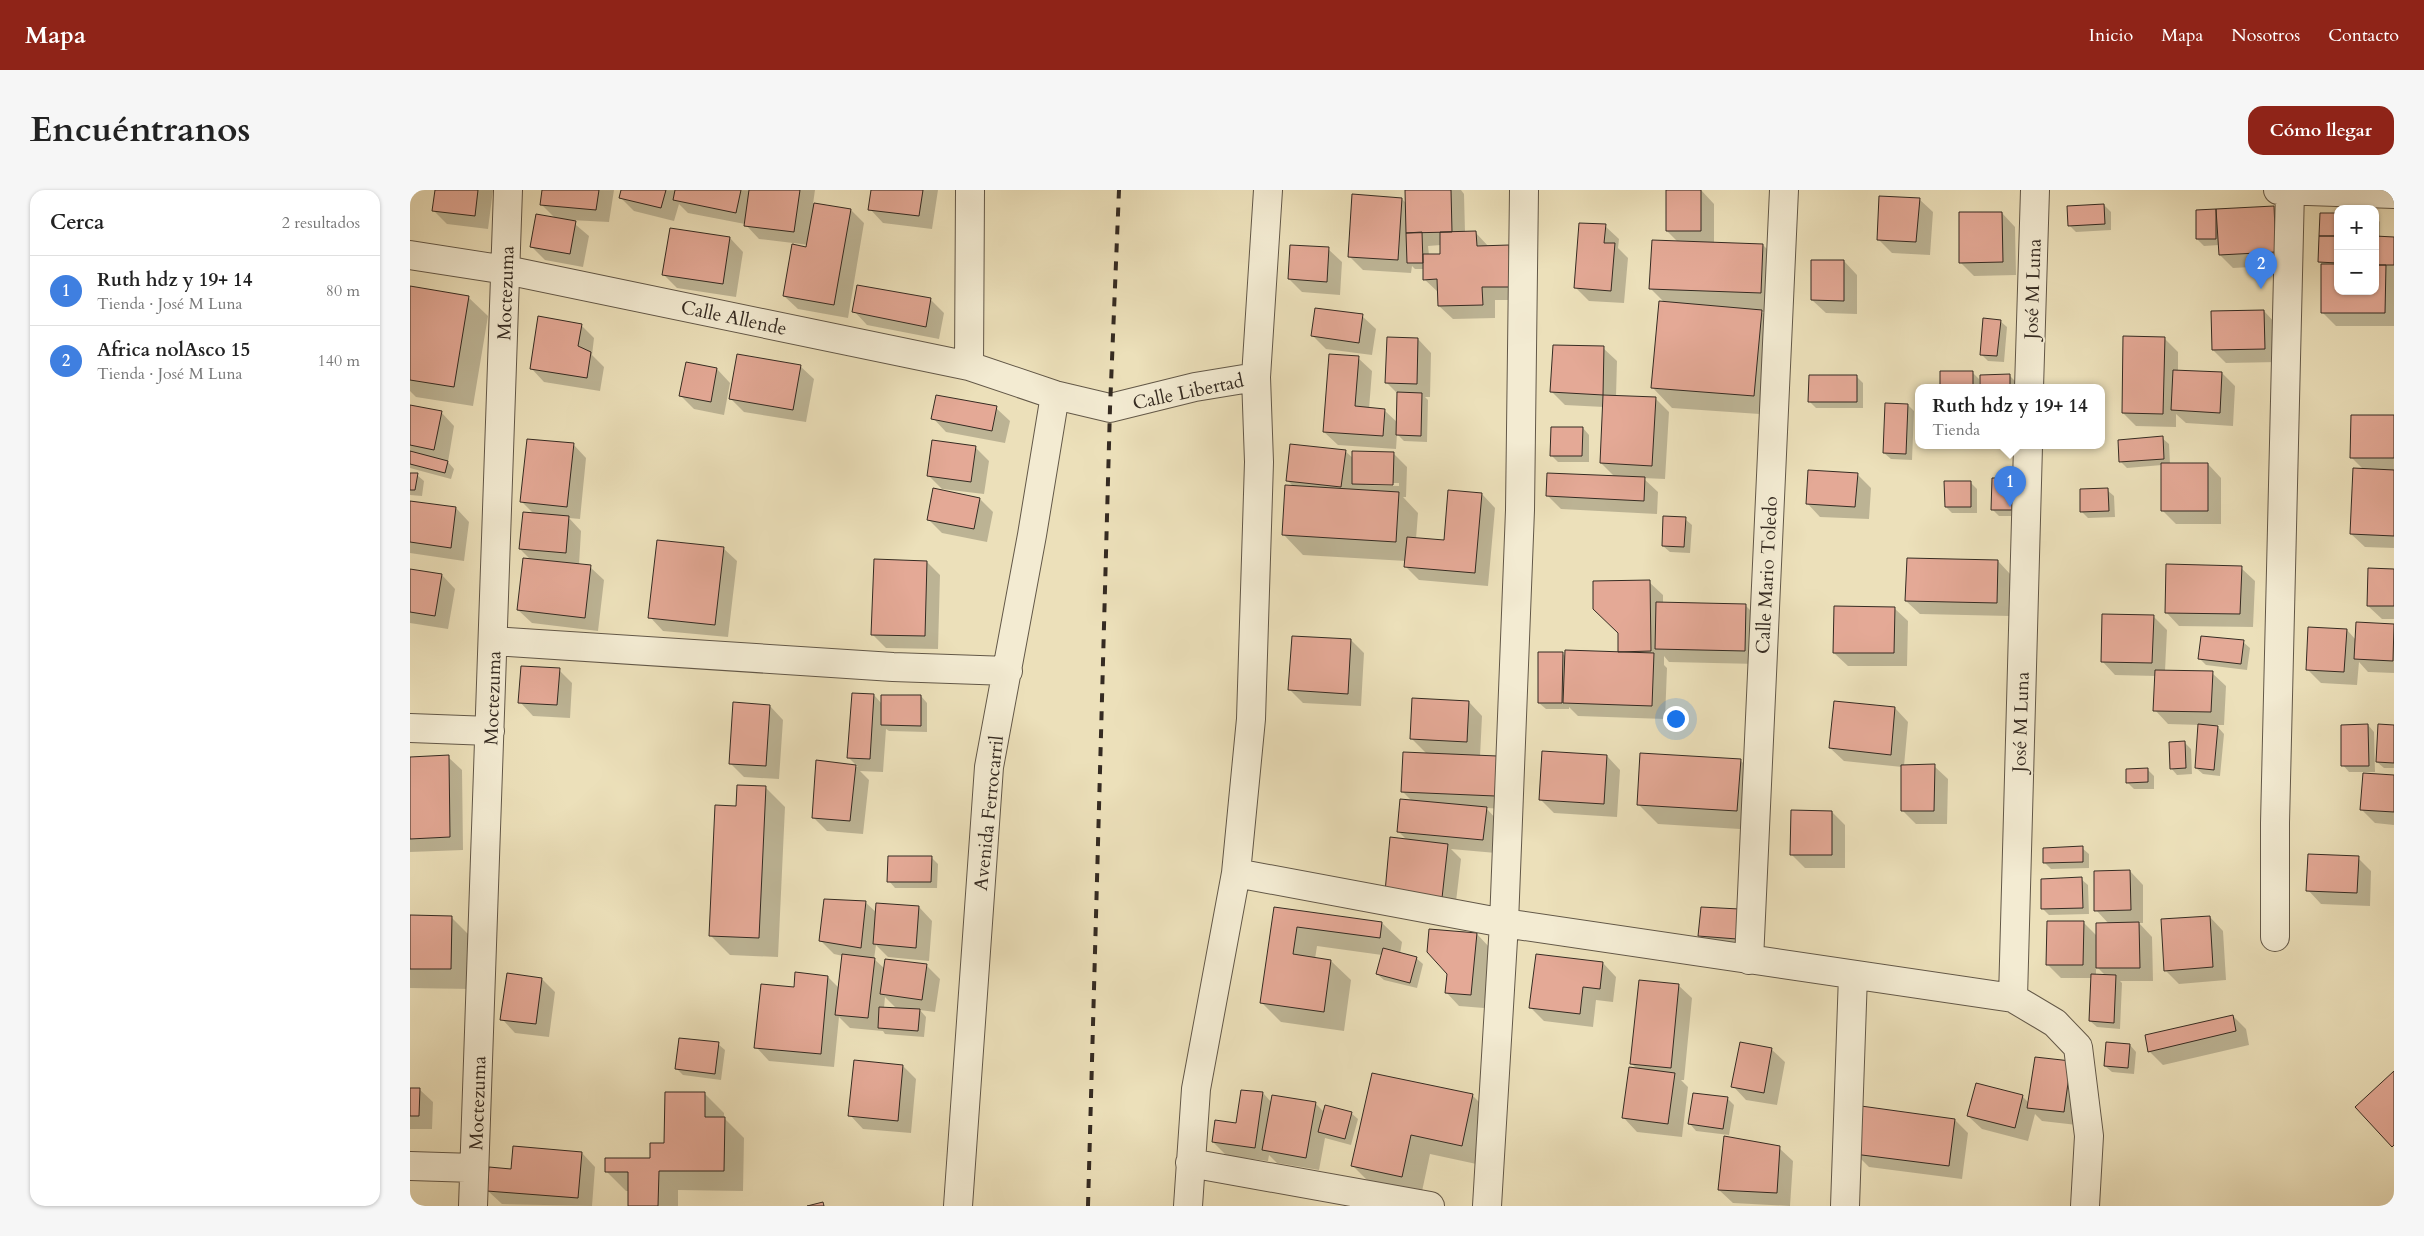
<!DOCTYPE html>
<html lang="es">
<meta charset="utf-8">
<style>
:root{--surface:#fff;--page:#f6f6f6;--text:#222;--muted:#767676;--line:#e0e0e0;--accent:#8f2418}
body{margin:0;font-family:Cardo,serif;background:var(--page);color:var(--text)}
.controls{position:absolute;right:15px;top:15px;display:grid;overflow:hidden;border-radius:10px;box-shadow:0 1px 4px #0004}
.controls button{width:45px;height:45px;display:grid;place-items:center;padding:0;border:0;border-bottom:1px solid var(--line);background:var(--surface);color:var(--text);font:25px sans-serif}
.you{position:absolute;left:1265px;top:528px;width:18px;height:18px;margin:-12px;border:4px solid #fff;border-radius:50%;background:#1a73e8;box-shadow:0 0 0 8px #1a73e833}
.badge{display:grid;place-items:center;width:32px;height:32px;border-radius:50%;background:var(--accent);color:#fff;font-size:16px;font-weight:700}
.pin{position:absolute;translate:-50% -41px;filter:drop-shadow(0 1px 2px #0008)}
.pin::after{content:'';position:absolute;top:26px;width:18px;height:15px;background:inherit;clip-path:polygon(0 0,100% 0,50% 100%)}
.popup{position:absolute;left:1505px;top:194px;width:190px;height:65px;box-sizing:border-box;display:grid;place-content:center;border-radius:10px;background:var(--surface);filter:drop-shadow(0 1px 4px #0005);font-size:16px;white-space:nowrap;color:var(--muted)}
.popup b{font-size:19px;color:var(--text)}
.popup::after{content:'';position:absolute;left:50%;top:100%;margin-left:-10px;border:10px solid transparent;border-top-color:var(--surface)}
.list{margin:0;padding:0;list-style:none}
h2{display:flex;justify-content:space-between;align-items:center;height:65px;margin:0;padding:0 20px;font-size:21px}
h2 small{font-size:16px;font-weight:400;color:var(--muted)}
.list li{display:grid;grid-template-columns:32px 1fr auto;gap:15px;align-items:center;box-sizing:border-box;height:70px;padding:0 20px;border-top:1px solid var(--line)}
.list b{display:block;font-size:19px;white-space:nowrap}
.list p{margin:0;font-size:16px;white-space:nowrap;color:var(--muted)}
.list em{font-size:16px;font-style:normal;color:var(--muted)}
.map{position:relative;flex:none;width:1984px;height:1016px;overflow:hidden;border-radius:15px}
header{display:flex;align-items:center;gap:30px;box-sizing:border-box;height:70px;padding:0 25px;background:var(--accent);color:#fff}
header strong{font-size:24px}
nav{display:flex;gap:28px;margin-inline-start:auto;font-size:18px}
.intro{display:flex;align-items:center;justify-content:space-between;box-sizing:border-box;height:120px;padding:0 30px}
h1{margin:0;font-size:35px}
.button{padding:12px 22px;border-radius:15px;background:var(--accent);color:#fff;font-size:18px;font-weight:700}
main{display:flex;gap:30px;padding:0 30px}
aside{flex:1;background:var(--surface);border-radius:15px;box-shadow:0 1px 4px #0004}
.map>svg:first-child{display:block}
.shadow{fill:#0003;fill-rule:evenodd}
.building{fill:#e4a996;stroke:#352b22}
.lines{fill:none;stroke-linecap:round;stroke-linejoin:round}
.minor-casing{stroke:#635848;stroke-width:30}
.minor{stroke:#f3ebd2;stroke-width:28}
.rail{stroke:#352b22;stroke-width:4;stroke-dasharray:9 9;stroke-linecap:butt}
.labels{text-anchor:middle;stroke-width:4;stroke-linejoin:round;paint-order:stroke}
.street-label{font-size:19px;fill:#352b22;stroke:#f3ebd2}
</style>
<header>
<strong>Mapa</strong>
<nav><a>Inicio</a><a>Mapa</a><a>Nosotros</a><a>Contacto</a></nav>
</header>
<div class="intro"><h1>Encuéntranos</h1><a class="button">Cómo llegar</a></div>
<main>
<aside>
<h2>Cerca<small>2 resultados</small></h2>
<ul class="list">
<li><span class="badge" style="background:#3f7fe0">1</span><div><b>Ruth hdz y 19+ 14</b><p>Tienda · José M Luna</p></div><em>80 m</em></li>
<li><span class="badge" style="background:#3f7fe0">2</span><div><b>Africa nolAsco 15</b><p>Tienda · José M Luna</p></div><em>140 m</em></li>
</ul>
</aside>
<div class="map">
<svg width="1984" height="1016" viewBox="0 0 1984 1016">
<rect width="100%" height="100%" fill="#ece0ba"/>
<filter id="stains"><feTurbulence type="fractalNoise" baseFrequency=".004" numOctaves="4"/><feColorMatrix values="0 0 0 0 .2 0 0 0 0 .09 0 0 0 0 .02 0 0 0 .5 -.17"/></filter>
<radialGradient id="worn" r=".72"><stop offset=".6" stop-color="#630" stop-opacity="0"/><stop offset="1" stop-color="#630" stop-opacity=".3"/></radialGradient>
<path class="shadow" d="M26,0h57l-5,39 -41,-5 -13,-13z
M133,0h71l-5,32 -39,-2 19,16 -6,31 -38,-7 -14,-14 25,-27 -14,-14z
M213,0h192l-2,14 38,6 13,13 -16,95 -50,-9 -14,-13 9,-53 -34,-4 -14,-15 -57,-11 -9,-9 -5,17 -40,-10 -13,-13zM384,53l14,2 -1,3 -14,-2z
M462,0h66l-6,39 -49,-6 -13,-14z
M996,0h55l3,4 1,38h10l14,15 20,-1 13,14 1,40h-28v18l-42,1 -14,-13 -1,-14 -14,-13v-10h-9l-3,-3 -1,7 -48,-3 -14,-14 53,-57 5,5zM1031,55v10h-12l-1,-9z
M1291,0l13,14v39l49,2 20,20 -3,47h-18l19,18 -7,85 -102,-7 -19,-20 12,-85 -14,-14 27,-47 -11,-11z
M1509,9l14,13 -3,43 -38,-2 -14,-14z
M1694,15l7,7v18l-35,2 -7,-7z
M1863,17l14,13 2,45 -56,3 -13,-13 -1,-10 -15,1 -7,-7 19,-28z
M1592,23l13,14 1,48 -42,1 -14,-14z
M1928,25v76h37v-75l5,6v16l14,1v87h-58l-14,-14 1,-47 -4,-3z
M1195,36l14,13 -1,9 10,10 -4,45 -35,-2 -13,-13z
M320,48l13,14 -7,45 -59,-9 -13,-13z
M918,59l14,13 -2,33 -38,-3 -13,-13z
M1434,71l13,14v39l-31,-1 -14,-13z
M0,105l58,2 20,19 -15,90 -57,-9 -6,-6z
M520,109l14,14 -5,26 -72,-14 -13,-14z
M1854,121l13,14 1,37 -52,1 -13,-13z
M952,126l14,13 -4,26 -46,-6 -13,-13z
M1590,131l7,6 -3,35 -16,-1 -7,-7z
M171,135l13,13 -2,17 12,12 -4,24 -56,-9 -13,-14z
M1008,149l13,14 -1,44h-5l3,3 -1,42 -23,-1 -7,-7 -1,15 -58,-4 -14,-13 34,-74 14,13 -3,38 15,1 14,13v-29l-11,-11z
M1755,149l13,13v19l44,2 13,13 -2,40 -47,-3 -10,-9v13l-40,-1 -13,-13z
M1193,158l14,13 -1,36 40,2 13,13 -4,67 -22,-1 15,14 -1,22 -96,-5 -14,-14 68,-18 -14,-14 3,-56 -39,-2 -13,-13z
M390,176l14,13 -8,43 -62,-10 -14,-14z
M307,179l13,14 -6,32 -30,-6 -13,-13z
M1531,182h31l7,7v9h-38z
M1599,185l13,13h-41v-12z
M1446,186l7,7v25h-47l-6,-6z
M1498,215l6,6 -2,49 -21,-1 -7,-6z
M0,217l31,5 13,14 -6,36 6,7 -3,10 -41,-11z
M586,218l14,13 -5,22 -59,-11 -13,-14z
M1984,227v131l-29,-1 -14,-13 13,-64 -13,-13z
M1173,238l6,7v27h-31l-7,-7z
M1752,248l7,6 1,20h38l13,14v46h-45l-14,-14v-45l-35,3 -6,-6z
M163,254l13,14 -6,61 -11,-1 12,13 -2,34 11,2 14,13 -6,51 -66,-8 -14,-13 13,-50 -11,-11 14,-35 -12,-12z
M1583,256h31v2l-28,1z
M565,257l14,14 -5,33 -42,-5 -14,-14z
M935,261l9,8 39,-6 14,14 -1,30h-3l15,16 -2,26 29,2 37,-47 13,14 -7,78 -69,-6 -13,-13v-6l-103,-6 -19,-20 10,-48 -7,-7zM955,293h34v3l-34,-1z
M0,284l7,1 7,6 -2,15 -12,-1z
M1447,284l14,14 -2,31 -49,-2 -13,-14z
M1601,290l7,6v30h-19l-7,-7z
M1560,292l7,7v24h-25l-6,-6z
M1697,300l7,6 1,21 -27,1 -7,-7z
M570,309l13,13 -6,30 -45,-9 -13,-13z
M0,312l46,6 13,14 -5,39 -54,-8z
M1275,329l7,6 -2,28 -20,-1 -7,-6z
M313,358l14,13 -9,76 -65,-6 -13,-14z
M1588,371l13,14 -1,41 -90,-2 -14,-13z
M517,372l13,13 -2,74 -52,-1 -14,-14z
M1831,378l14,13 -2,46 -74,-1 -13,-14z
M1984,380v49h-12l-14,-13z
M0,381l32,4 13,14 -7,40 -38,-6z
M1239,392l14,13v8l82,2 14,14 -1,45 -89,-2 -5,-6v9l3,3 -2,51 -87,-3 -9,-9v2h-23l-7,-6 23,-50 4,4 53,-4z
M1484,418l14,13 -1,45h-59l-14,-13z
M1743,426l14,14 -2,41 47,2 14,13 -2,39h-8l8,9 -4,42 -17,-2 -7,-6 4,-43 -32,-1 -13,-14 1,-34 -41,-1 -13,-14z
M1947,434l37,2v47l-26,-1 -9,-10 -2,23 -36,-2 -14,-14 40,-39 9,10z
M941,450l13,13 -3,53 -58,-3 -13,-13z
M1833,452l7,6 -3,22 -41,-5 -7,-7z
M149,480l13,13 -2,35 -37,-2 -13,-14z
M464,505l8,9 39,-8 6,7v29l-38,-1 -3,-2 -3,43 -23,-1 9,9 -6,54 -36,-3 -14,-14 4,-55 41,5 -9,-9z
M1059,512l13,14 -2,41h17l11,52 -22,-1 13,14 -3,31 -45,-4 10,10 -6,51 -56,-5 9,-64 -10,-10 14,-30 -10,-10 25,-37 -16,-16z
M360,516l13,14 -4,59 -35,-2 -14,-14z
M1485,518l13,14 -4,44h30l14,13 -1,45h-31l-13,-13 -1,-44 -58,-6 -14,-13z
M1958,535l6,7 1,40h-26l-6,-7z
M1984,536v42h-10l-7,-6z
M1775,553l6,6 1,25 -15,1 -6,-7z
M1197,566l13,14 -3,47 -63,-4 -14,-14z
M38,567l14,13 1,80 -53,2v-94z
M1330,570l20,20 -4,50 -98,-6 -20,-20z
M1737,579l7,7v13h-20l-6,-6z
M1984,586v49l-19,-2 -13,-13z
M355,597l20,20 -7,150 -48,-2 -20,-20 27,-128z
M1422,622l13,13v43h-40l-14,-14z
M1672,658l7,6v14l-38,1 -7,-7z
M521,667l7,7 -1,24h-42l-6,-7z
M1948,668l13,13 -1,35 -49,-2 -13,-14z
M1720,681l13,14v38h-4l13,14 1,44h-33l2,2 -2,46 -23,-2 -7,-6 2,-43h-31l-14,-14 36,-42 14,14 12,-12 -13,-14zM1686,776l10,10h-10z
M1671,689l7,6 1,29 -40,1 -6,-6z
M455,712l12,11 42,-6 13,14 -3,40 -41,-4 -12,-12 -2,14 11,10 41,-4 14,14 -5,33 -15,-2 6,7 -2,20 -39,-3 -2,-3 -33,-3 -11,-11 -5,50 -65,-6 -13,-14 39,-59 33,-11 11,11 4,-32 -9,-2 -14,-14zM475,807l12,12 -13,-1z
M865,718l107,15 20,19 -2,12 16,4 7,6 -6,24 -33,-8 -7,-6 5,-19 -65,-9 -2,13 16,2 20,19 -7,51 -63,-9 -20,-20z
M1292,718l41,36 -37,-2 -6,-6z
M0,727h41l20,20v52l-61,-1z
M1800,727l13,14 3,49 -47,4 -14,-14z
M1067,744l13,14 -6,60 -25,-2 -13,-14z
M1193,773l13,14 -3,25 -17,-2 -3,27 -49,-6 -14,-14z
M132,789l13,13 -6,45 -34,-4 -13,-14z
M1268,795l14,13 -8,82h-3l7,7 -6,50 -45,-5 -13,-14 13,-49 -6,-6z
M1823,826l13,13 3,16 -86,20 -14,-14z
M308,854l7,6 -4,30 -38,-5 -7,-7z
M1720,855l6,7 -2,22 -22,-2 -7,-6z
M1361,859l14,13 -8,43 -31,-5 -13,-14z
M1661,872l6,63 -35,-4 -7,-7 -7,27 -46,-12 -14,-13 54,-20 7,7z
M493,876l13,13 -5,54 -48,-4 -13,-14z
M0,899h9l14,13 -1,27h-22z
M294,903l20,20v5l20,20 -1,53 -65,-1v16h-49v-15h-3l-20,-20 45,-11z
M853,903l9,10h43l9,9 27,1 7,6 -7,26 -26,-7 -6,32 -42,-7 -8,-8 -1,6 -41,-5 -14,-14 24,-17z
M1063,906l19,19 -11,50 -51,-11 -9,42 -49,-11 -19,-19z
M1317,908l7,7 -5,30 -33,-4 -6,-7z
M1545,930l13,13 -6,46 -93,-12 -13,-13z
M1369,958l14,13 -3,45 -57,-3 -14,-13z
M172,963l13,14 -3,39 -90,-2 -14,-13 24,-21z"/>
<path class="building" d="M25,0h43l-3,26 -43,-5z
M132,0h57l-3,20 -56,-5z
M211,0h45l-5,18 -42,-10z
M265,0h66l-5,23 -63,-13z
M339,0h51l-6,42 -50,-6z
M461,0h52l-4,26 -51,-6z
M995,0h46l1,42 -46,1z
M1256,0h35v41h-35z
M942,4l50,4 -4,62 -50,-3z
M1469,6l41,2 -4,44 -39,-2z
M404,13l37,6 -17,96 -51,-9 9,-52 14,3z
M1694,14l1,20 -37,2 -1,-20z
M1864,16l2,46 -57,3 -3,-46z
M1806,19v30h-20v-29z
M1549,22h43l1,50 -44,1z
M1910,23h18v23h-19z
M126,24l40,7 -6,33 -40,-7z
M1169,33l27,1 -2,19h11l-4,48 -37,-3z
M260,38l60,9 -7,47 -61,-9z
M1066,41l1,15 32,-1 1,42h-28l1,18 -45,1 -1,-27 -14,1v-26h17v-22z
M1012,42l1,31h-16l-1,-30z
M1909,46h19v27l-20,-1z
M1965,46l19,1v28h-19z
M1242,50l111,4 -2,49 -112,-4z
M880,55l39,2 -2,35 -39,-3z
M1401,70h33v41l-33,-1z
M1911,74h17v27h37v-26h11l-1,48h-64z
M447,95l74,13 -5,29 -74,-15z
M0,96l59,10 -15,91 -44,-7z
M1249,111l103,9 -8,86 -103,-8z
M905,118l48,6 -4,29 -48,-7z
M1854,120l1,39 -53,1 -1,-39z
M128,126l44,8 -4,22 13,6 -4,26 -57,-9z
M1573,128l18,2 -4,36 -17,-1z
M1713,146l42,1 -2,77 -41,-1z
M977,147l31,1 -1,46 -32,-1z
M1143,155l51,1 -1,49 -53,-3z
M327,164l64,11 -8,45 -64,-11z
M919,164l30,2 -4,50 30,3 -2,27 -60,-4z
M276,172l31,6 -6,34 -32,-6z
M1763,180l49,2 -2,41 -49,-3z
M1530,181h33v17h-33z
M1600,184v14h-30v-13z
M1399,185h48v27h-49z
M987,202l25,1 -1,43 -25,-1z
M526,205l61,11 -5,25 -61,-12z
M1193,205l53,2 -4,69 -52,-3z
M1475,213l23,1 -2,50 -23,-1z
M0,215l32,6 -8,39 -24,-5z
M1941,225h43v43h-44z
M1141,237h32l-1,29h-32z
M1753,246l1,23 -45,3 -1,-22z
M117,249l47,4 -7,64 -47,-5z
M522,250l44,6 -5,36 -44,-6z
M880,254l56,6 -5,37 -55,-6z
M0,261l38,10 -3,12 -35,-9z
M942,261l42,1 -1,33 -41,-1z
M1751,273h47v48h-47z
M1943,278l41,2v66l-44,-2z
M1398,280l50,3 -3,34 -49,-3z
M0,283h8l-3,17h-5z
M1137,283l98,4 -1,24 -98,-5z
M1582,288h20v32h-21z
M1534,291h27v26h-26z
M875,295l114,7 -3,50 -114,-7z
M523,298l47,10 -6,31 -47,-9z
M1698,298l1,23 -29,1v-23z
M1038,300l34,3 -7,80 -71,-6 3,-30 37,3z
M0,311l46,6 -5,41 -41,-6z
M113,322l46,4 -3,37 -47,-4z
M1253,326l23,1 -2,30 -22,-1z
M247,350l67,7 -9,78 -67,-7z
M113,368l68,7 -6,53 -68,-8z
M1497,368l91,2 -1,43 -92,-2z
M464,369l53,2 -2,75 -54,-1z
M1756,374l76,2 -2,48 -75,-1z
M1958,378l26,1v37h-27z
M0,379l32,5 -7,42 -25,-4z
M1240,390l1,71 -33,1v-19l-25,-24v-28z
M1246,412l90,2 -1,47 -90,-2z
M1424,416l61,1 -1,46h-61z
M1692,424l52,1 -2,48 -51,-1z
M1946,432l38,2 -1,37 -39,-2z
M1898,437l39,2 -3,43 -38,-2z
M882,446l59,3 -3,55 -60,-4z
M1791,446l43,4 -3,24 -43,-5z
M1155,460l89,3 -2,53 -89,-3z
M1128,462h25l-1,51h-24z
M111,476l39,2 -3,37 -39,-2z
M1745,480l58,1 -2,41 -58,-1z
M442,503l22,1 -4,65 -23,-1z
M471,505h40v31l-40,-1z
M1002,508l57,3 -2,41 -57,-3z
M1424,511l61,6 -4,48 -62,-7z
M323,512l37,3 -4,61 -37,-2z
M1788,534l20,2 -4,44 -19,-2z
M1958,534l1,42h-28v-41z
M1968,534l16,1v38l-18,-1z
M1775,551l1,27 -16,1 -1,-27z
M1132,561l65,4 -3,49 -65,-4z
M993,562l94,4 -2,40 -94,-4z
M1230,563l101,6 -4,52 -100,-6z
M39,565l1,82 -40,2v-82z
M406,570l40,5 -6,56 -38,-3z
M1525,574l-1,47h-33v-46z
M1738,578v14l-22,1v-14z
M1953,583l31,2v37l-34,-2z
M327,595l29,1 -7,152 -50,-2 6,-131 21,1z
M990,609l87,8 -4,33 -86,-8z
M1381,620l41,1v44h-42z
M980,647l58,7 -6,54 -57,-6z
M1673,656v16l-40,1v-15z
M1898,664l51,2 -2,37 -51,-2z
M478,666h44l-1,26h-44z
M1720,680l1,40 -37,1v-40z
M1672,687l1,31 -42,1v-30z
M414,709l42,2 -5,47 -42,-7z
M466,713l43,3 -3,42 -43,-4z
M864,717l108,15 -2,16 -83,-11 -4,27 38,6 -7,52 -64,-9z
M1291,717l38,2 -2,30 -39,-3z
M0,725l42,1 -1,53h-41z
M1800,726l3,51 -49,4 -3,-52z
M1637,731h37l-1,44h-37z
M1729,732l1,46h-44v-45z
M1019,739l48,4 -6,62 -26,-2 2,-19 -20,-22z
M973,758l34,9 -7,26 -34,-9z
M432,764l33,4 -7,60 -33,-3z
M1126,764l67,8 -3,27 -17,-2 -3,27 -51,-6z
M475,769l42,5 -5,36 -42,-6z
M385,782l33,4 -7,78 -67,-6 7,-64 33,3z
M97,783l35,5 -6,46 -36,-4z
M1681,784l25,1 -2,48 -25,-2z
M1229,790l40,4 -8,84 -41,-4z
M469,817l41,2 -2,22 -40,-3z
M1823,825l3,16 -88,21 -3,-17z
M269,848l40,4 -4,32 -40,-5z
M1330,852l32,6 -8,45 -33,-6z
M1696,852l24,2 -2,24 -24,-2z
M1625,867l36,4 -7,51 -37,-4z
M444,870l49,5 -5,56 -50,-5z
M1219,877l46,6 -7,51 -46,-6z
M1984,881v74l-2,2 -37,-40z
M962,883l101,21 -11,52 -51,-11 -9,42 -51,-11z
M1566,893l47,12 -8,33 -48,-12z
M0,898h10l-1,28h-9z
M831,900l22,2 -8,56 -43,-6 3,-22 21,3z
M255,902h40v25h20l-1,54h-65l-1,35h-30v-34h-23v-14h45v-15h14z
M1283,903l35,4 -5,32 -35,-5z
M862,905l44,7 -10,56 -44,-8z
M915,915l27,7 -7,27 -27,-7z
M1451,916l94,13 -6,47 -95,-12z
M1314,946l56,10 -3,47 -59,-3z
M103,956l69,6 -4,46 -91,-7 2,-24 22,2z
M413,1012l1,4h-17z"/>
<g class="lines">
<g class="minor-casing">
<path id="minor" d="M1868,0l116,4
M0,65l96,15 463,96 86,29 55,13 85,-21 61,-10 12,-187
M559,176l1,-176
M1619,198l6,-198
M84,451l399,26 115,4
M0,538l80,3
M826,683l268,50 509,75 42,25 23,24 11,89 -4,70
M1865,747v-114l15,-633
M1339,770l35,-770
M1603,808l15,-552
M780,973l240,43
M0,976l64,2
M63,1016l35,-1016
M548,1016l31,-439 43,-232 23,-140
M778,1016l8,-117 40,-216 15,-154 8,-257 -3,-85
M1077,1016l17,-283 16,-413 4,-320
M1435,1016l8,-231"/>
</g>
<use href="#minor" class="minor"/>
<path class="rail" d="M678,1016l22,-798 9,-218"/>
</g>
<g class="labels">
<g class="street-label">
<text transform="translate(1622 99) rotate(-88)" y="7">José M Luna</text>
<text transform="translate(95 103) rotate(-88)" y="7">Moctezuma</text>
<text transform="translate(324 127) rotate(12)" y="7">Calle Allende</text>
<text transform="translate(778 201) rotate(-12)" y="7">Calle Libertad</text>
<text transform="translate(1356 385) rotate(-87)" y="7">Calle Mario Toledo</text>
<text transform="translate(82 508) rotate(-88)" y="7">Moctezuma</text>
<text transform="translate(1610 532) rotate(-88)" y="7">José M Luna</text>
<text transform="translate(578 623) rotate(-84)" y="7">Avenida Ferrocarril</text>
<text transform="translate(67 913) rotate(-88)" y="7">Moctezuma</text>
</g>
</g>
<rect width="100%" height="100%" filter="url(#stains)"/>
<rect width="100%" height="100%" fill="url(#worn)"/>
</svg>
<div class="controls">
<button>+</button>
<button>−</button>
</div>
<div class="you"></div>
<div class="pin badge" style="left:1600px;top:317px;background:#3f7fe0">1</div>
<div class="popup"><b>Ruth hdz y 19+ 14</b>Tienda</div>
<div class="pin badge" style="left:1851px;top:99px;background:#3f7fe0">2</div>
</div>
</main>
